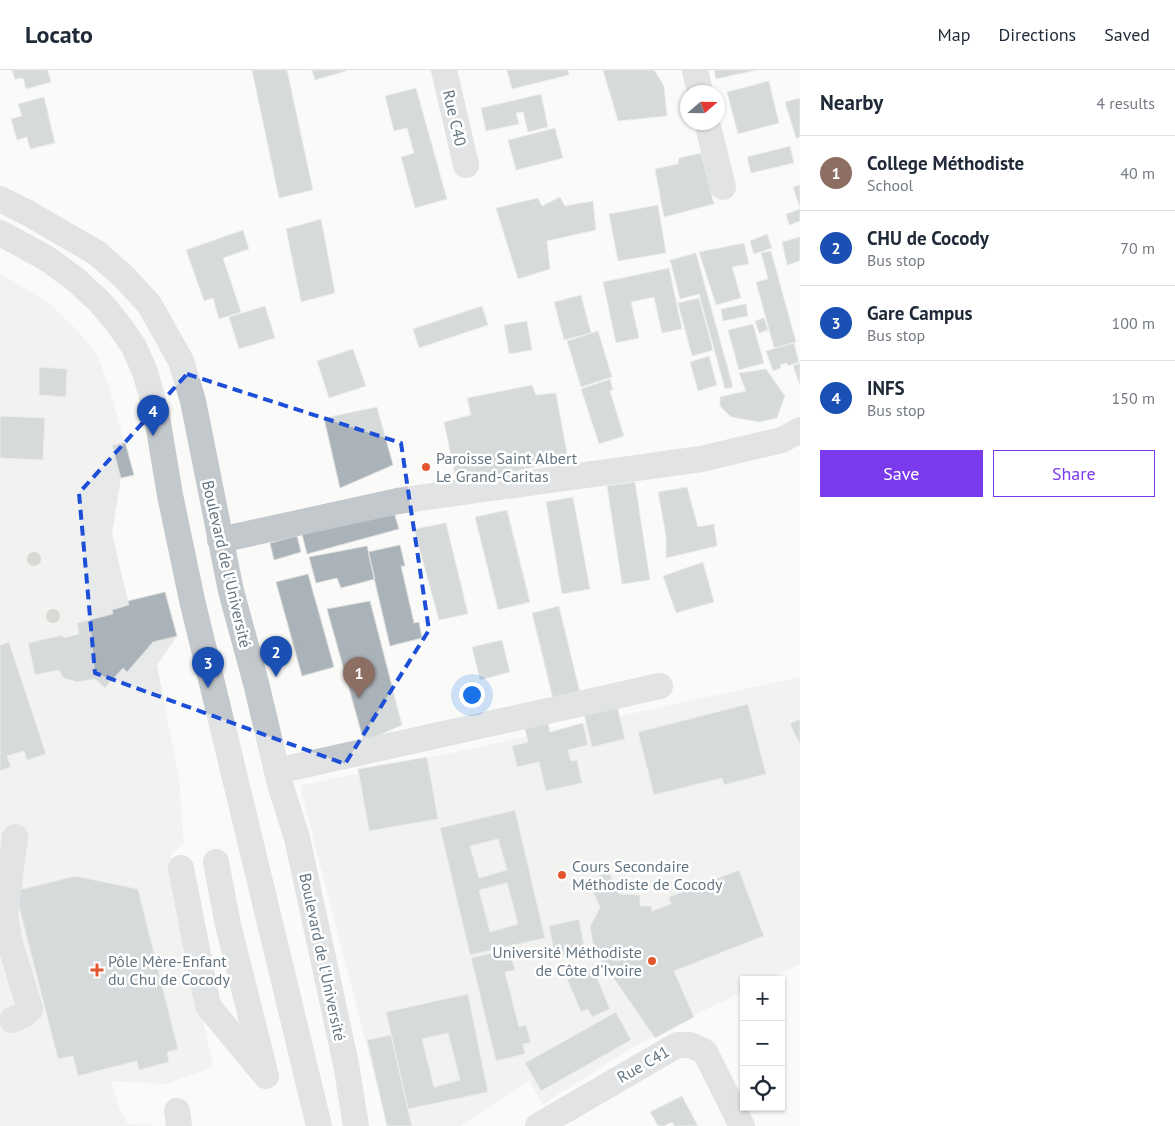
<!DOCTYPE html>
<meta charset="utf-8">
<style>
:root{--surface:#fff;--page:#f6f6f7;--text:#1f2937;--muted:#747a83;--line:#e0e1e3;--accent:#7c3aed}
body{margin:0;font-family:"PT Sans",sans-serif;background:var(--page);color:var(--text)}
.controls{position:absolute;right:15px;bottom:15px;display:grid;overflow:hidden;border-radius:0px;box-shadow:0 1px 4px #0004}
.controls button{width:45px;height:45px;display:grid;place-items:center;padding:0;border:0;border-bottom:1px solid var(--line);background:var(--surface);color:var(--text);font:25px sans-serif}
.compass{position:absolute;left:680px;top:15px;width:45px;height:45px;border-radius:50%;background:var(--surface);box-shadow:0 1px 4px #0004;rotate:70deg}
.you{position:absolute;left:471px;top:624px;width:18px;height:18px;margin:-12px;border:4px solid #fff;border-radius:50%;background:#1a73e8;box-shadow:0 0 0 8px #1a73e833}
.badge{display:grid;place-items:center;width:32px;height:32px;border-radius:50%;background:var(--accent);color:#fff;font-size:16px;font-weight:700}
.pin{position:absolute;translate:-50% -41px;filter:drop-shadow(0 1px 2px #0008)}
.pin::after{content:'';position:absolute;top:26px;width:18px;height:15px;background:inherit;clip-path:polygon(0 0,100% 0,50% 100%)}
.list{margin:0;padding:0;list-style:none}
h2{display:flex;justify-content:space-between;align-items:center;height:65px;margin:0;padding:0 20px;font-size:21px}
h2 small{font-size:16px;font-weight:400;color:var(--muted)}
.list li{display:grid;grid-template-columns:32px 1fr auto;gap:15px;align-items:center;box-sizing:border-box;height:75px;padding:0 20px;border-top:1px solid var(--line)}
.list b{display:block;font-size:19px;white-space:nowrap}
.list p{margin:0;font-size:16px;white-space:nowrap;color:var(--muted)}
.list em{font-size:16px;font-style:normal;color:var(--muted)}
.actions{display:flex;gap:10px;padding:15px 20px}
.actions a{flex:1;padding:11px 0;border:1px solid var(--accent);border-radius:0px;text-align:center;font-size:18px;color:var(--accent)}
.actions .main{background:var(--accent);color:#fff}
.icon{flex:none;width:28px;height:28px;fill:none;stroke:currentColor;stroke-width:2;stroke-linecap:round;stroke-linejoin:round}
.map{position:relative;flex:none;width:800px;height:1056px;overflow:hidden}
header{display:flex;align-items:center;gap:30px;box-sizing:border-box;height:70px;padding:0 25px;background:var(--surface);border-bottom:1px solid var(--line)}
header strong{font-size:24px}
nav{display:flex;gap:28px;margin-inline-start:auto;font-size:18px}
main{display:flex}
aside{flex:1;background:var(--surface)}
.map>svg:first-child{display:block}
.built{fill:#e8e9e9}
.building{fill:#aab3b9;stroke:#dcdcda;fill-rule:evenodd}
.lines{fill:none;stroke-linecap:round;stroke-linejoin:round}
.minor{stroke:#c3c8cc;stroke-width:26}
.tree{fill:#aab4a7}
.marked{fill:none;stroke:#1d4ed8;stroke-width:4;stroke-dasharray:10 6;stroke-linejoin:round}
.poi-dot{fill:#e4572e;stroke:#fff;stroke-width:2}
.labels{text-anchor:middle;stroke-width:5;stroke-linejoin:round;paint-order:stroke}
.street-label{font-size:16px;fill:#657683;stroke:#fff}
.poi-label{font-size:16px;fill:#657683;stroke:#fff;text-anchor:start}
</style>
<header>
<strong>Locato</strong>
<nav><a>Map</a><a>Directions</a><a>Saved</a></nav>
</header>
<main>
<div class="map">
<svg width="800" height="1056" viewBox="0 0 800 1056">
<rect width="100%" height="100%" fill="#fafaf8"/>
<path class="built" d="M0,203l50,31 23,22 24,28 11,30 26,91 -13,3 -9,56 16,67 37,-9 12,44 -20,29 22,114 5,64 -13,11 2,22 5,20 35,171 -47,17 -55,-3 9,29 8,14 21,-1 4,3h-153z
M800,607v287l-33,16h-23v11l-55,27 -59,31 -87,55 -14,-24 -68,46h-74l-87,-340z"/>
<path class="building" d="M12,0h36l3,12 -25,7 -3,-11 -8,1z
M252,0h35l26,120 -34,8z
M312,0h34v1l-31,9z
M507,0h61l1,5 -57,14z
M603,0h51l10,16 3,30 -49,5z
M714,0h43l-41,9z
M769,11l10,42 -41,11 -11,-42z
M416,18l31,111 -32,9 -14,-51 13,-4 -7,-25 -13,3 -9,-35z
M541,24l7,33 -20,5 -5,-20 -7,1 3,11 -33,7 -5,-23z
M44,27l11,46 -25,6 -3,-12 -10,3 -6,-21 11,-3 -4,-12z
M800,28v39l-4,1 -11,-36z
M555,58l8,30 -47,12 -8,-30z
M790,76l4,17 -43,10 -4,-16z
M701,83l13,51 -50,13 -9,-48 23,-5 1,-6z
M800,115v23l-7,-21z
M560,127l5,9 28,-5 3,29 -49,11 3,28 -32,10 -22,-71 42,-10 4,8z
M658,135l8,48 -48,8 -9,-47z
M800,139v12l-11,4 -3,-11z
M321,149l14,74 -34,9 -15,-73z
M243,160l6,19 -26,9 18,54 -22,7 -6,-21 -9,3 -18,-51z
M767,164l5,14 -18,6 -4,-13z
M800,167v24l-13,4 -5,-23z
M744,173l5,21 -17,3 9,31 -25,7 -17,-53z
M771,181l25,91 -22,6 -18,-66 12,-3 -7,-26z
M696,183l37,134 -8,2 -26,-95 -19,5 -10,-39z
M669,198l13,61 -20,4 -8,-36 -23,5 8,36 -23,5 -13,-61z
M581,225l10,38 -27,7 -10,-38z
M699,228l14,52 -21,6 -14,-53z
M746,234l2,12 -25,5 -2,-12z
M265,236l10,32 -36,11 -10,-32z
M482,236l6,19 -69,23 -6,-19z
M764,248l4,12 -9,3 -4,-12z
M527,251l5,29 -23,4 -5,-29z
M753,254l11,39 -25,7 -11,-40z
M598,261l14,46 -31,10 -14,-46z
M794,273l5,19 -11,4 -1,-3 -7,2 1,3 -8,3 -7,-20z
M353,279l13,37 -37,12 -12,-37z
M709,286l8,29 -19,6 -8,-29z
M800,293v22l-7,-19z
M39,297l28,2 -1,28 -27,-2z
M766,299l19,27 -8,22 -17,4 -29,-5 -11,-11v-9l26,-6 -7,-18z
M610,309l3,11 -3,1 14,45 -25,8 -18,-55z
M532,315l4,10 20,-2 12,66 -111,26 -13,-63 27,-7 -4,-17z
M377,337l16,58 -53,23 -16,-70z
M0,346l45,2 -2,42 -43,-2z
M125,372l9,33 -13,3 -9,-33z
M635,412l15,98 -28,4 -15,-98z
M687,417l11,40 16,-3 3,22 -51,12v-22l-8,-44z
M573,427l17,92 -28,5 -16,-92z
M393,439l6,20 -92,25 -5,-20z
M507,440l23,92 -32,8 -23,-93z
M446,453l22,91 -29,6 -25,-91z
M297,466l4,16 -27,8 -4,-17z
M400,475l5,21h-4l13,57 5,-1 3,16 -32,8 -22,-94z
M367,476l8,33 -34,9 -4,-10 -21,5 -7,-26z
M703,492l11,40 -38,11 -13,-37z
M308,504l26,93 -32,9 -26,-94z
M165,522l12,44 -24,6 -26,30 -4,-4 -18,20 -10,-9 -18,3 -14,-4 -4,-8 -24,5 -7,-32 35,-8v3l16,-4 -2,-11 36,-9 -1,-4 17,-5 -1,-4z
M370,531l32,124 -38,17 -37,-133z
M559,536l22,91 -27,6 -22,-90z
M502,570l8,32 -30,8 -8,-33z
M9,572l37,112 -19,6 -3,-9 -17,5 4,11 -11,4v-126z
M748,634l18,70 -42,11 -2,-7 -68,17 -16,-63z
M617,636l8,33 -33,8 -8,-33z
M800,649v26l-10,-21z
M548,653l2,9 33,-9 5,22 -20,5 3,11 6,-1 5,23 -36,8 -7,-29 -22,5 -5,-21 16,-4 -3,-13z
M427,687l11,62 -69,12 -11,-62z
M515,740l30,128 -75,17 -30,-127zM498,769l9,31 -28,8 -9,-32zM507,813l11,41 -28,8 -11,-42z
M739,800l25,66 -90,35 20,46 -39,21 -61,-88 -4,-23 10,-20 -12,-26 21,-10 10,23 21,1v11h11l1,5 19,-7 -2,-7z
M75,806l63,13 40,160 -11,3 2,10 -30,8 -2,-9 -59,15 -5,-20 -15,3 -43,-168z
M579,849l6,32 -30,6 -6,-31z
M500,881l2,7 9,-3 4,15 -10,2 14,55 7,-2 5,18 -8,1 2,10 -29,7 -25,-103z
M593,898l17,41 -18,8 -4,-8 -7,3 -14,-33z
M468,924l20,98 -80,17 -22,-97zM448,963l12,47 -26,7 -12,-48z
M616,942l15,28 -90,51 -16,-28z
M391,965l17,74 4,17h-25l-20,-86z
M682,1026l16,30h-24l-2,-4 -8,4h-6l-8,-14z"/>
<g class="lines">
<path class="minor" d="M444,0l22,95
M695,0l5,22
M707,52l16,65
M0,129l26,13 71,41 28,25 24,26 32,57 12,40 38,190 25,92 24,101 17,54 49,226 10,62
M0,163l46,25 29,21 25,23 19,23 15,22 11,25 11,39 14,84 22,105 127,526
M220,470l178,-39 303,-42 81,-19 18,-10
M277,701l383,-85
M216,792l12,63 36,143
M181,798l27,138 58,70
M12,950l12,-5 6,-6 -21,-69 -4,-26 10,-77
M177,1041l2,15
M538,1056l139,-81h13l15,7 37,74"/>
</g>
<g class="tree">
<circle cx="34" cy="489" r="7"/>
<circle cx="53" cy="546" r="7"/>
</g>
<path d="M0 0H800V1056H0ZM187,304l214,69 28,187 -84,134 -250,-91 -16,-180z" fill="#fafaf8" fill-opacity=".55" fill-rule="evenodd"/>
<path class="marked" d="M187,304l214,69 28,187 -84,134 -250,-91 -16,-180z"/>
<g class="poi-dot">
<circle cx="426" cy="397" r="5"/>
<circle cx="562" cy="805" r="5"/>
<circle cx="652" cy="891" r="5"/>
<path d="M94.5 892.5h5v5h5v5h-5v5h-5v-5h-5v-5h5z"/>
</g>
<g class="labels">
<g class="street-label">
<text transform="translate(455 48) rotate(77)" y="6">Rue C40</text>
<text transform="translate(227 494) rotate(77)" y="6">Boulevard de l'Université</text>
<text transform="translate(323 887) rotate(78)" y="6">Boulevard de l'Université</text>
<text transform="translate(643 994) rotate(-30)" y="6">Rue C41</text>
</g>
<g class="poi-label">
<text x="436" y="394">Paroisse Saint Albert<tspan x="436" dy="18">Le Grand-Caritas</tspan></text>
<text x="572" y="802">Cours Secondaire<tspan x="572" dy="18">Méthodiste de Cocody</tspan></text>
<text x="642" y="888" text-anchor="end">Université Méthodiste<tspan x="642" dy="18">de Côte d'Ivoire</tspan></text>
<text x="108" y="897">Pôle Mère-Enfant<tspan x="108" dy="18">du Chu de Cocody</tspan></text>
</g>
</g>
</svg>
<div class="controls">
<button>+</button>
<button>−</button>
<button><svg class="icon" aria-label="locate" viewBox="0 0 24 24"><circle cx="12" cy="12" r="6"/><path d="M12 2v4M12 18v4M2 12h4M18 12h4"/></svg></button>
</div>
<svg class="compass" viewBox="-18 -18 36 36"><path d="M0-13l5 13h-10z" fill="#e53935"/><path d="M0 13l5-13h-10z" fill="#747a83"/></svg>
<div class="you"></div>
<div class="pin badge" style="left:359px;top:628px;background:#8d6e63">1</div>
<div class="pin badge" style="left:276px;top:607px;background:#1a4fb4">2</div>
<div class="pin badge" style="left:208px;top:618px;background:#1a4fb4">3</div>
<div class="pin badge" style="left:153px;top:366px;background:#1a4fb4">4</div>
</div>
<aside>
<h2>Nearby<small>4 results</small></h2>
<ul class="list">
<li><span class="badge" style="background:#8d6e63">1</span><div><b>College Méthodiste</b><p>School</p></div><em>40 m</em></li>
<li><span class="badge" style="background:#1a4fb4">2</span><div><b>CHU de Cocody</b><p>Bus stop</p></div><em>70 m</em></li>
<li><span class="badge" style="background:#1a4fb4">3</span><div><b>Gare Campus</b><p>Bus stop</p></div><em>100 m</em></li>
<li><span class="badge" style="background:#1a4fb4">4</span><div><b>INFS</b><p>Bus stop</p></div><em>150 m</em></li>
</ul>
<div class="actions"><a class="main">Save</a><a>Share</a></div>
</aside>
</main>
